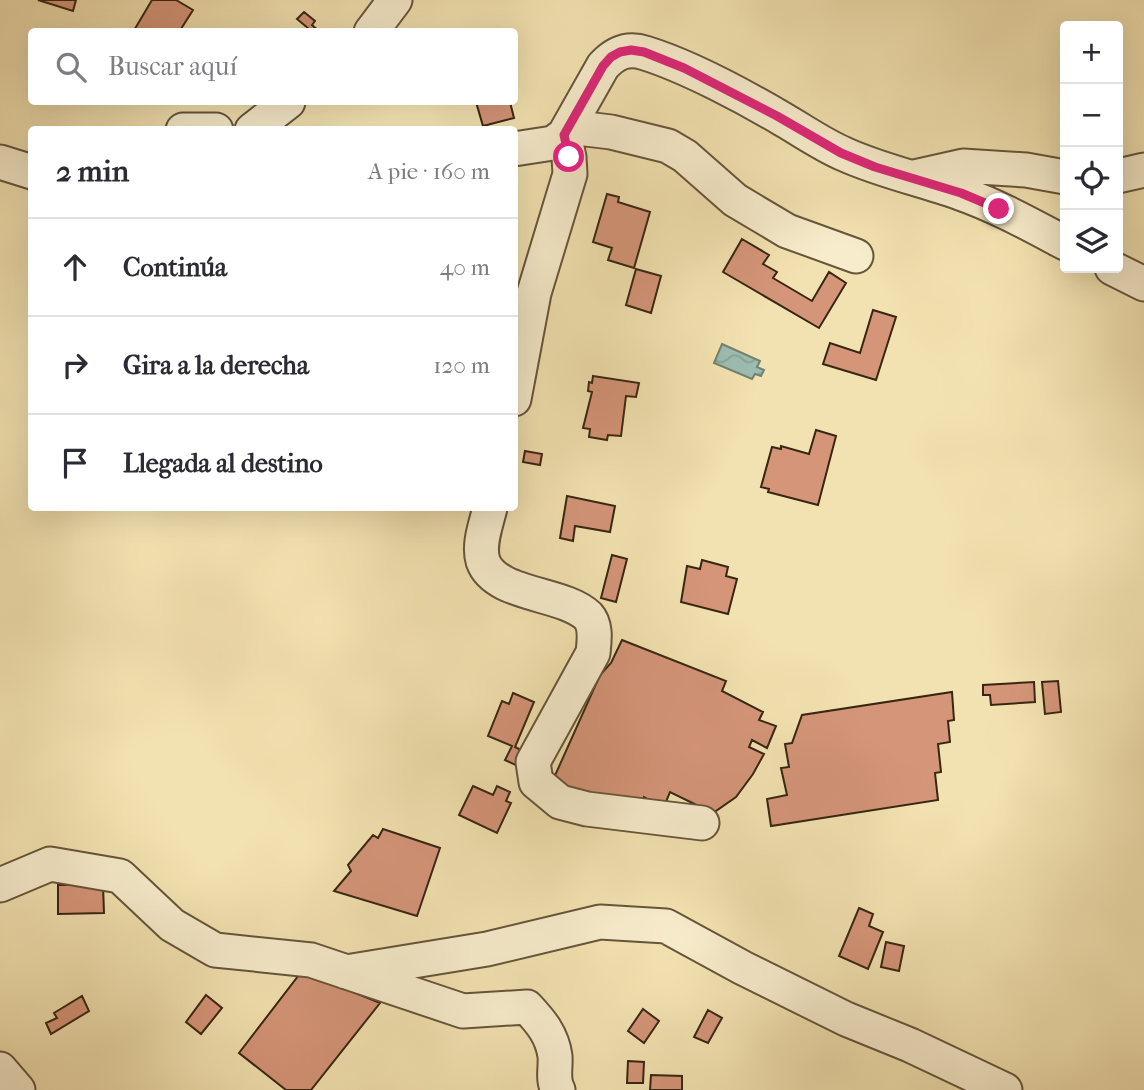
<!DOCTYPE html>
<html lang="es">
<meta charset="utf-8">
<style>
:root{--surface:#fff;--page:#f7f7f7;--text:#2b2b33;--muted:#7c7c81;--line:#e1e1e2}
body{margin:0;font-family:"IM FELL French Canon",serif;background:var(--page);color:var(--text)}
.controls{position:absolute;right:21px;top:21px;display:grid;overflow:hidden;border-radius:7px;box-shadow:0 7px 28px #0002}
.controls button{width:63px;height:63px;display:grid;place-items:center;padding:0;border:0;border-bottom:2px solid var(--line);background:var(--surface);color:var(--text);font:35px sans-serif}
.stop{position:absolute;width:21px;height:21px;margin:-16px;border:5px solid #db2777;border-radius:50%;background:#fff}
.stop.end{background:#db2777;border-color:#fff;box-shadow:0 2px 7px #0008}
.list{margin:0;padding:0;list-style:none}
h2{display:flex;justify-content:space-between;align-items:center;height:91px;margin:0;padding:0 28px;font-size:30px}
h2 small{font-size:23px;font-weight:400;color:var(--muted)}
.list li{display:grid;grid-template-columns:46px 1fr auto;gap:21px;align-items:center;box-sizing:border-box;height:98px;padding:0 28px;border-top:2px solid var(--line)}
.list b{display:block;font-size:26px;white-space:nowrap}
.list em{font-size:23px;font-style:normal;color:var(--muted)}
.icon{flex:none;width:38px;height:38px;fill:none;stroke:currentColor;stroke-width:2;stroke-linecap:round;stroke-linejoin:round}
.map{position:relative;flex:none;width:1144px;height:1090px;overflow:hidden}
.search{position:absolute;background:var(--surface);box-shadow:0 7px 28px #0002;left:28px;top:28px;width:490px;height:77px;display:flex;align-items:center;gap:18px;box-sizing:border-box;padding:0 24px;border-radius:7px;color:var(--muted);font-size:26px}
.panel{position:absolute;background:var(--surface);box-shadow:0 7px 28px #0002;left:28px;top:126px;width:490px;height:385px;border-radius:7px}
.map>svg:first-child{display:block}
.water{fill:url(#water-waves);stroke:#748171;stroke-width:2}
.building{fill:#d59579;stroke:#372612;stroke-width:2}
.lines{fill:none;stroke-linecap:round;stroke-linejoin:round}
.minor-casing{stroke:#66553a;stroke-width:37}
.minor{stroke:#f7eccc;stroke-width:33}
.route{stroke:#db2777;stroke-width:9}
</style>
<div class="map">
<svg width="1144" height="1090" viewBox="0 0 1144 1090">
<defs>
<pattern id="water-waves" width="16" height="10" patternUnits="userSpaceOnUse" patternTransform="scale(1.75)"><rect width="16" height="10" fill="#9cbdb1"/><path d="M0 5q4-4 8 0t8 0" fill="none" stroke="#87a297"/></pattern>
</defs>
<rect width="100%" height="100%" fill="#f3e2b1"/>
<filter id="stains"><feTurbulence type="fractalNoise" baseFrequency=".00286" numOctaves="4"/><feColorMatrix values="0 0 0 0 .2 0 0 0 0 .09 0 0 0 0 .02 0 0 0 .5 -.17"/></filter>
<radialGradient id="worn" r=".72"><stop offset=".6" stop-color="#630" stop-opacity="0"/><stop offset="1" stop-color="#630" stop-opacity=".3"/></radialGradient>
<path class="water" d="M722,344l38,17 -3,6 7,3 -3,6 -6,-2 -3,5 -38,-16z"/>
<path class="building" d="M38,0h38l-3,11z
M152,0h24l17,10 -14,22h-46z
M304,12l11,9 -3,4 8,7h-14l3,-3 -12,-10z
M476,102h34l4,16 -31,8z
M607,194l12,3 -1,5 32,10 -16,56 -26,-8 4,-12 -19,-6z
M742,239l27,16 -6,9 14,8 -4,6 39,23 17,-29 17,11 -27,45 -96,-56z
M636,269l25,7 -10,37 -25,-8z
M873,310l23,7 -20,63 -53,-16 7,-21 30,10z
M593,376l46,7 -3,14 -10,-1 -5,40 -13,-1 -1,5 -18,-3 1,-8 -7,-1 9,-36 -4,-1 1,-9 3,1z
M816,430l20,6 -18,69 -50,-13 1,-3 -8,-2 11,-40 9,2v-3l28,8z
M525,451l17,3 -2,11 -17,-3z
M567,496l48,10 -5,26 -35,-6 -2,15 -13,-3z
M612,555l15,4 -11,43 -15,-4z
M702,560l26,7 -2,9 11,3 -9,35 -47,-12 6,-36 13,3z
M622,640l104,41 -4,10 41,21 -4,8 17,6 -9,22 -15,-8 -3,7 15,7 -11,20 -17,23 -23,16 -43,-21 -7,17 -19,-12 -4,13 -41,-16 -4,8 -42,-22 47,-105 11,-12z
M1058,681l3,31 -16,2 -3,-32z
M1034,682l1,20 -44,3 -1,-10h-7v-10z
M952,692l2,28 -6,1 2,21 -12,2 3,28 -6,1 3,27 -167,26 -4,-27 20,-4 -6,-27 8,-1 -4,-23 7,-1 10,-28z
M513,693l21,9 -19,45 14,7 -7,14 -17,-8 7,-14 -24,-10 14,-35 7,3z
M473,786l20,9 4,-9 13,6 -4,9 5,2 -14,30 -38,-18z
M383,829l57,19 -23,68 -83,-25 17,-20 -3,-6 25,-30 5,3z
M58,885h45l1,28 -46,1z
M859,908l14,6 -4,12 14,6 -15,37 -29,-13z
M886,942l18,4 -5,25 -18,-4z
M302,971l78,32 -69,87h-25l-47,-37z
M206,995l16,13 -21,26 -15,-12z
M82,996l7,15 -38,23 -5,-11 11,-5 -3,-5z
M643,1009l16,12 -15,22 -16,-12z
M708,1010l14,8 -14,25 -14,-6z
M628,1061l16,1 -1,21h-16z
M651,1075l31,1v14h-32z"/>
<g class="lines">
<g class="minor-casing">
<path id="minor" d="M371,32l24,-32
M569,127l42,5 57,14 17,10 50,44 52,31 69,25
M183,130h33
M252,130l36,-28
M514,149l39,-6 11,-8 39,-69c12,-13 24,-19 42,-13 42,13 100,44 139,67 19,11 39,25 60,34 37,17 77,25 116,39 37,13 71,32 105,50
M0,162l32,10
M1118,176l26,-6
M914,177l49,-11 63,4 39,7
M1112,268l32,16
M514,399l20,-106 36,-119 -1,-17 -5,-22
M490,508c-4,16 -12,37 -7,53 12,35 80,31 105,55 9,10 6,26 5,37l-60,109 3,20 24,20 27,7 115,14
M0,885l50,-21 70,12 52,49 43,25 96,10 152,51 64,-4c14,15 25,28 28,49 1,13 -3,23 3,34
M346,972l141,-23 113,-27 66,4 77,42 103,51 64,26 95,45
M0,1069l18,21"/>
</g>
<use href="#minor" class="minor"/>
</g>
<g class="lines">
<path class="route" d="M569,157l-5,-22 39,-69 8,-9 9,-5 11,-2 13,2 40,16 93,48 64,37 34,14 86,26 38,16"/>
</g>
<rect width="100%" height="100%" filter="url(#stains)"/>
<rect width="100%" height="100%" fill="url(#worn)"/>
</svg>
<div class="controls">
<button>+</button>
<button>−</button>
<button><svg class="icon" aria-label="locate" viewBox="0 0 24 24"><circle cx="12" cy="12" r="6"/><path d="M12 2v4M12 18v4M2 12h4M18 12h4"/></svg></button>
<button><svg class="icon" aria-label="layers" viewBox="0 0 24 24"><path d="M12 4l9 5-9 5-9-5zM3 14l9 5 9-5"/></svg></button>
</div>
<div class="stop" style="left:569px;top:157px"></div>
<div class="stop end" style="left:999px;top:209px"></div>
<div class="search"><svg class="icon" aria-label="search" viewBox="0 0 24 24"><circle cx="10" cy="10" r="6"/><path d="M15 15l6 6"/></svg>Buscar aquí</div>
<section class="panel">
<h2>2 min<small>A pie · 160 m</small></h2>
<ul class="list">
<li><svg class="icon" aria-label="ahead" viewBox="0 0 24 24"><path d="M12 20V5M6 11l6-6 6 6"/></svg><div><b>Continúa</b></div><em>40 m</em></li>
<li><svg class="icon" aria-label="right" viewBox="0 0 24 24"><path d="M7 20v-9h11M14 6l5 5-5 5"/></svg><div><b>Gira a la derecha</b></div><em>120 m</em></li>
<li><svg class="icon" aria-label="arrive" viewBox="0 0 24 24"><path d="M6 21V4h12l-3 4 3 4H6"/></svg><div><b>Llegada al destino</b></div></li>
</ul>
</section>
</div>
